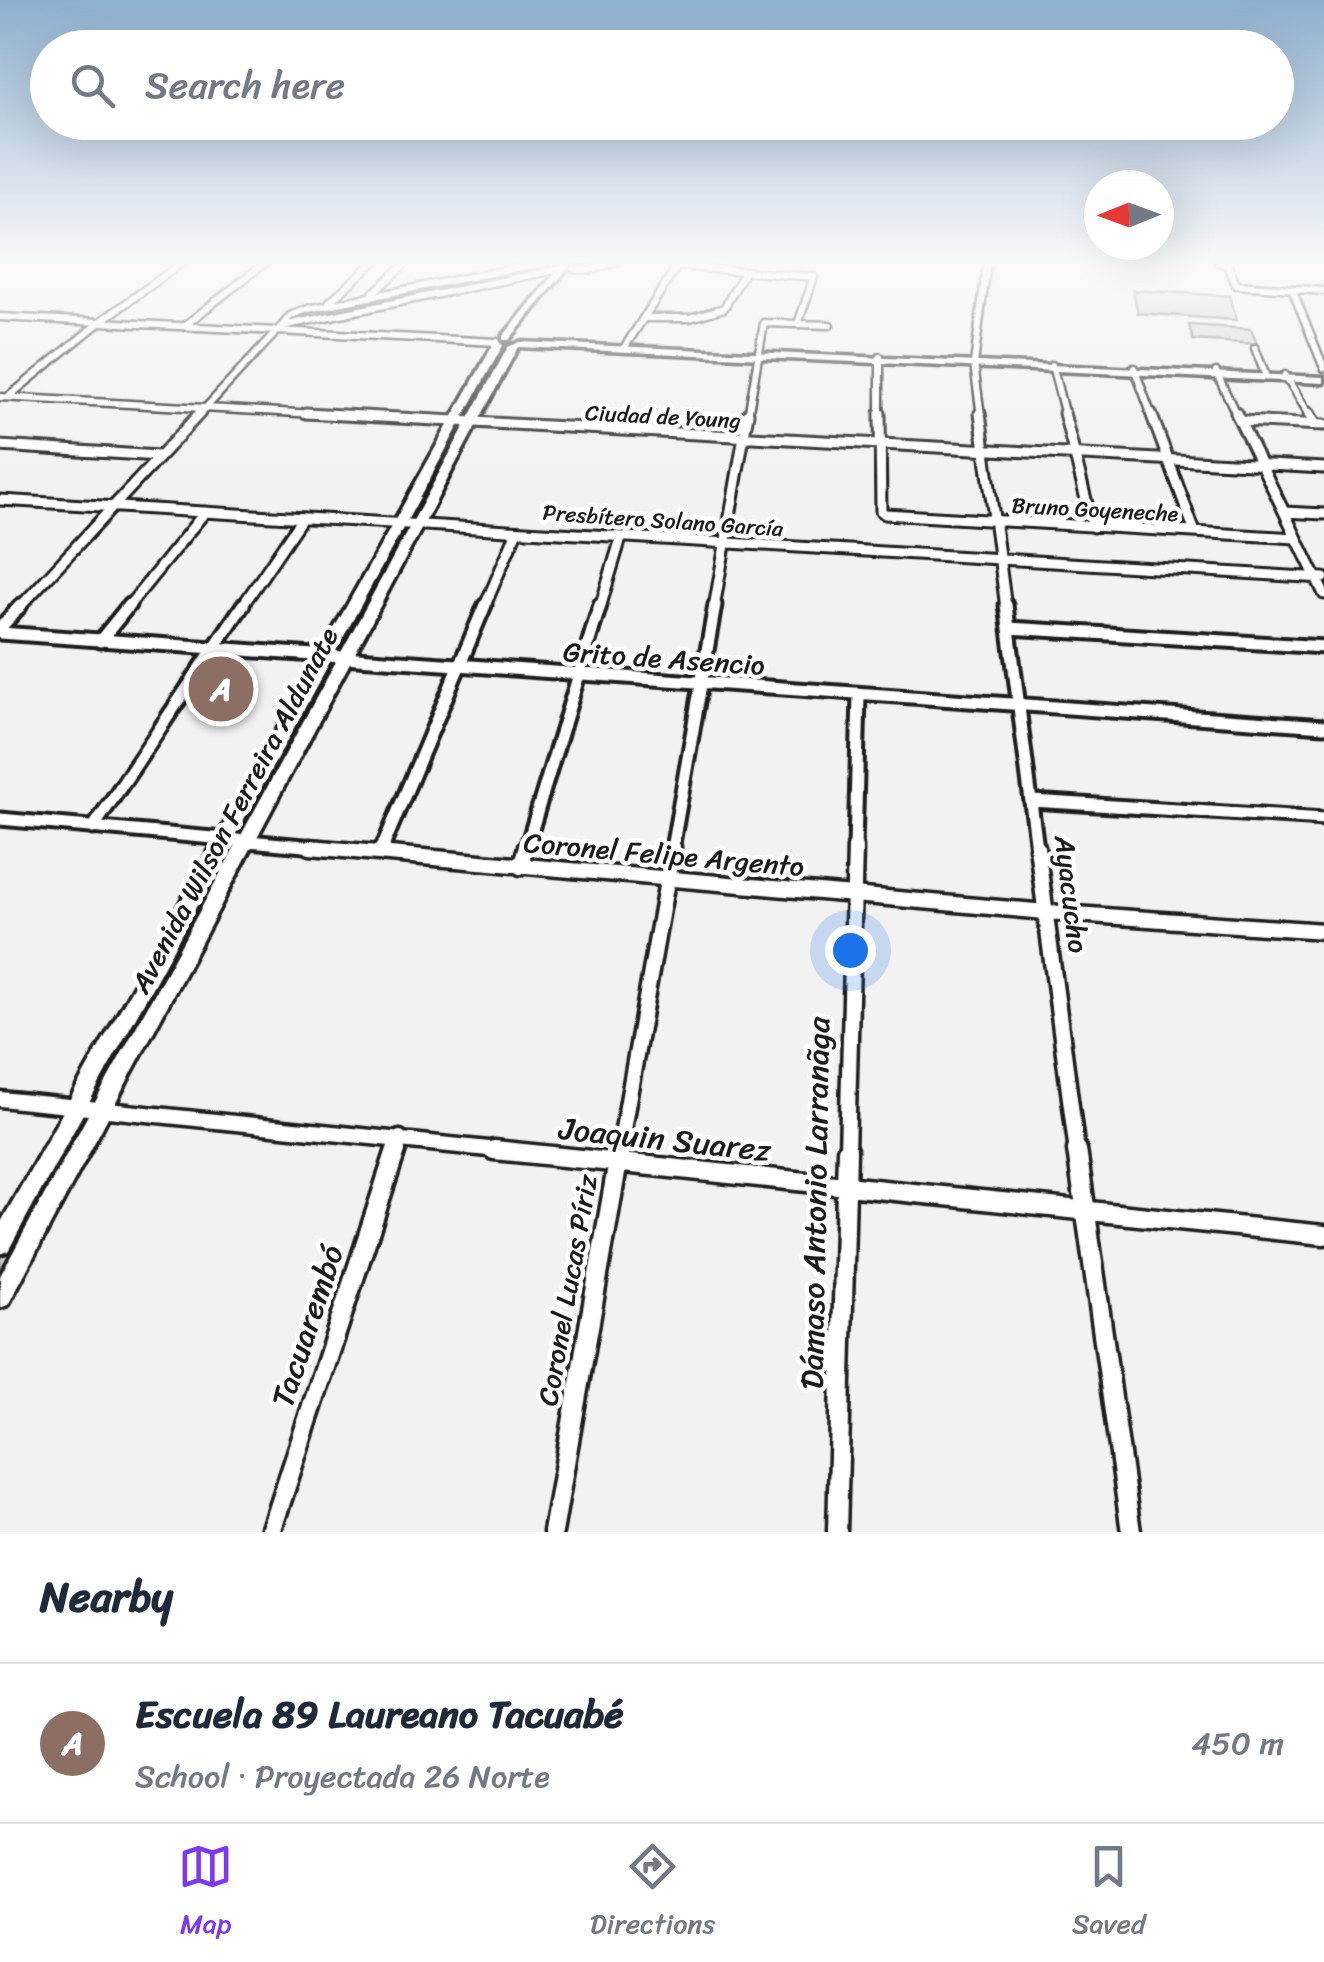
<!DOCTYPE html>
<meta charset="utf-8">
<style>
:root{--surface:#fff;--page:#f6f6f7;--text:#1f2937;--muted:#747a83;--line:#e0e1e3;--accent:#7c3aed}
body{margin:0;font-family:Sriracha,sans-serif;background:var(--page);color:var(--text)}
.compass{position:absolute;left:1084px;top:170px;width:90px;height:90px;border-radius:50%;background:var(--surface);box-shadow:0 10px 40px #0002;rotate:269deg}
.you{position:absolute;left:850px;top:950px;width:35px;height:35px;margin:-25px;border:8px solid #fff;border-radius:50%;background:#1a73e8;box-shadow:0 0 0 15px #1a73e833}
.badge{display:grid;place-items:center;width:65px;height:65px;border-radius:50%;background:var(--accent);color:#fff;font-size:32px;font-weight:700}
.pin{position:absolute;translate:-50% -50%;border:5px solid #fff;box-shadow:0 2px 10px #0006}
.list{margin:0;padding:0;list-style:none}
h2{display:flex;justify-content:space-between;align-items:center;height:130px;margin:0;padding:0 40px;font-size:42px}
h2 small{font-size:32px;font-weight:400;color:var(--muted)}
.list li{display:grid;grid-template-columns:65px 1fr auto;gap:30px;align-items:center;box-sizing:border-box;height:160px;padding:0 40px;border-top:2px solid var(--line)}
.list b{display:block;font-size:38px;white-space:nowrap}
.list p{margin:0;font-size:32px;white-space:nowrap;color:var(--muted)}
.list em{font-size:32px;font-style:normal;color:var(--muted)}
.icon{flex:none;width:55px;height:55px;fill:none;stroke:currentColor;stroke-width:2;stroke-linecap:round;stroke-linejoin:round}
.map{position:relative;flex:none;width:1324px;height:1532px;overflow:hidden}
.search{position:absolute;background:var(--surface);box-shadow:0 10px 40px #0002;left:30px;right:30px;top:30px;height:110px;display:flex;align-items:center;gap:25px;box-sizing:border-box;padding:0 35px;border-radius:55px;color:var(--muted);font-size:38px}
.sheet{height:290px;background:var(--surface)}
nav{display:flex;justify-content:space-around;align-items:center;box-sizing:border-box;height:140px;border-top:2px solid var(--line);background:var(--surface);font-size:28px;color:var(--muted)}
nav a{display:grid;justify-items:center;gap:5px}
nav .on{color:var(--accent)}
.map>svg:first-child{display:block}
.green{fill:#d2d2d2;stroke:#777;stroke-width:2.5}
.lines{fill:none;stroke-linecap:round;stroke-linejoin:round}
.street-far4-casing{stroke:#1c1c1c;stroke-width:11}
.street-far3-casing{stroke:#1c1c1c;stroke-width:15}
.street-far2-casing{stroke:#1c1c1c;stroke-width:19}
.street-far1-casing{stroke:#1c1c1c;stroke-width:21}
.street-casing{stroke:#1c1c1c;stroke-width:25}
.secondary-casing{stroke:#1c1c1c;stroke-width:7}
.street-far4{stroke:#fff;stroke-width:6}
.street-far3{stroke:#fff;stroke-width:9}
.street-far2{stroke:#fff;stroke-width:11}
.street-far1{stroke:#fff;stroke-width:14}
.street{stroke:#fff;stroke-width:18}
.secondary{fill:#fff;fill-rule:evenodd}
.labels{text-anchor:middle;stroke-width:9;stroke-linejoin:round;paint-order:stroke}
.far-street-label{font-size:22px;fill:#1c1c1c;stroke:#fff}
.street-label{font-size:28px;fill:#1c1c1c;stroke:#fff}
.near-street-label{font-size:32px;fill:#1c1c1c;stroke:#fff}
</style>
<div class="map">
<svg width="1324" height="1532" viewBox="0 0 1324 1532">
<rect width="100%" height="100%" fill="#f2f2f2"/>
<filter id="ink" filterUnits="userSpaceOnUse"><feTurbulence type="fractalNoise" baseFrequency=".01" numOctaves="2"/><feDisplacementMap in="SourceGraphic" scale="20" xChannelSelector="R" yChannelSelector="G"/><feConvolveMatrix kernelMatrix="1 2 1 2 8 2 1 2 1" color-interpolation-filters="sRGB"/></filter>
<g filter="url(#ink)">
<path class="green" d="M1133,290l96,6 8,24 -99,-7z
M1189,325l62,4 6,15 -64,-4z
M222,850l7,1 -127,238 -9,-1z
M76,1119l9,1 -85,156v-19z"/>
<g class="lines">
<g class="street-far4-casing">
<path id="street-far4" d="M1218,262l9,2 9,21 88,6
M678,266l136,11 -16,47
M574,269l17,1 26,-8
M1292,289l32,79
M373,293l34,-31
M329,302l45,-40
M0,317l497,25
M643,318h47l34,-10 21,-37
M184,326l82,-64
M282,326l8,-10 18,-7 238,-47
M624,348l56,-86
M1255,348l10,26
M880,357v59
M1052,365l13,51
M1134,368l18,48
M1216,372l21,44
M1285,375l25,41
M0,397l353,19
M8,397l92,-75 83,-60
M198,416l84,-90 283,-58
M748,416l16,-93 66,2
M981,416l-7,-52 13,-102"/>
</g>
<g class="street-far3-casing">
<path id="street-far3" d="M306,413l1018,55
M880,413l1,98 4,3 411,24
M980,413l26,195
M1064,413l29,114
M1151,413l44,119
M1236,413l88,181
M1309,413l7,12
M1240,421l84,4
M0,446l159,10
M0,500l1324,78
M1284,512l40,2
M19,608l181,-195
M127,608l78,-96
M241,608l61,-90
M484,608l33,-77
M600,608l21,-70
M714,608l34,-195"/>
</g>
<g class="street-far2-casing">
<path id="street-far2" d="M1006,605l31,244
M0,628l21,-23
M1009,628l315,19
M0,633l1324,93
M100,641l29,-36
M1032,801l292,18
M0,819l338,30
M93,828l150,-223
M382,849l103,-244
M526,849l74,-244
M672,849l43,-244
M855,849l4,-154"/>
</g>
<g class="street-far1-casing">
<path id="street-far1" d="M310,847l736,65 278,19
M1037,847l40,305
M380,853l3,-6
M520,867l6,-20
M0,1099l518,53
M395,1152l5,-14
M619,1152l54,-305
M847,1152l8,-305"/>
</g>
<g class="street-casing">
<path id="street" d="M494,1150l830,85
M1077,1150l54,382
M271,1532l125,-382
M553,1532l67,-382
M837,1532l10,-382"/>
</g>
<g class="secondary-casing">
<path id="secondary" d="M565,262h8l-64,78h-6v-4z
M498,342l5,3 -495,906 -8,3v-30l493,-879z
M520,342l804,35v6l-806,-36 -510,958 -8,3v-32l508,-929z"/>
</g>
<use href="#street-far4" class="street-far4"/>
<use href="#street-far3" class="street-far3"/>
<use href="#street-far2" class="street-far2"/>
<use href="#street-far1" class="street-far1"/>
<use href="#street" class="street"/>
<use href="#secondary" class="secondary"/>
</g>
</g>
<linearGradient id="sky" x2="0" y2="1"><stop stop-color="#8eafce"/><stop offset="0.55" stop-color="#f9f9f9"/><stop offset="1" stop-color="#f9f9f9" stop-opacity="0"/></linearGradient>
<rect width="1324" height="476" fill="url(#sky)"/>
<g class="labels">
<g class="far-street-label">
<text transform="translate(663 416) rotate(3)" y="8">Ciudad de Young</text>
<text transform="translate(1095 509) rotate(3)" y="8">Bruno Goyeneche</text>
<text transform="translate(663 520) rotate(4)" y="8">Presbítero Solano García</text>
</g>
<g class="street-label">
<text transform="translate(664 658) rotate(4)" y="10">Grito de Asencio</text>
<text transform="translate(234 810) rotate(-62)" y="10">Avenida Wilson Ferreira Aldunate</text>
<text transform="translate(664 854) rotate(5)" y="10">Coronel Felipe Argento</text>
<text transform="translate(1072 894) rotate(83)" y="10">Ayacucho</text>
<text transform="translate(567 1290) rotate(-80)" y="10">Coronel Lucas Píriz</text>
</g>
<g class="near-street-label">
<text transform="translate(665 1139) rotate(6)" y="11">Joaquin Suarez</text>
<text transform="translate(815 1203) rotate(-89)" y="11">Dámaso Antonio Larranãga</text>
<text transform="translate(307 1326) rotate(-72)" y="11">Tacuarembó</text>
</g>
</g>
</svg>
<svg class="compass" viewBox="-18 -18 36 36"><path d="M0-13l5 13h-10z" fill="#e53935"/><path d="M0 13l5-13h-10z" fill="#747a83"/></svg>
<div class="you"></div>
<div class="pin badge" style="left:221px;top:689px;background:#8d6e63">A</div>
<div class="search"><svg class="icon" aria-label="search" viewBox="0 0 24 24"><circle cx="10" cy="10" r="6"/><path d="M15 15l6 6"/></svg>Search here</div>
</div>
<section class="sheet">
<h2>Nearby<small></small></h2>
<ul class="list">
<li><span class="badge" style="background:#8d6e63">A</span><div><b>Escuela 89 Laureano Tacuabé</b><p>School · Proyectada 26 Norte</p></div><em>450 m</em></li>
</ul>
</section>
<nav>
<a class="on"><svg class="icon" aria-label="map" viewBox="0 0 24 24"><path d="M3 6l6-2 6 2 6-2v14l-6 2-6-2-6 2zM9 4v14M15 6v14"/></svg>Map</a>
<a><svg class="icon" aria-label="directions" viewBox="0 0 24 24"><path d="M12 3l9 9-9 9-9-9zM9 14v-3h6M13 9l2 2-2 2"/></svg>Directions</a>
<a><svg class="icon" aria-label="saved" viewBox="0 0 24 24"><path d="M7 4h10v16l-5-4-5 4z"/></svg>Saved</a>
</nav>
